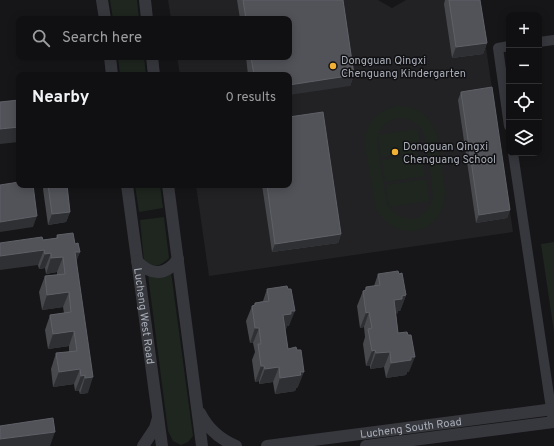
<!DOCTYPE html>
<meta charset="utf-8">
<style>
:root{--surface:#101012;--page:#19191b;--text:#f1f3f6;--muted:#9c9d9f;--line:#303032}
body{margin:0;font-family:Overpass,sans-serif;background:var(--page);color:var(--text)}
.controls{position:absolute;right:12px;top:12px;display:grid;overflow:hidden;border-radius:8px;box-shadow:0 2px 10px #0003}
.controls button{width:36px;height:36px;display:grid;place-items:center;padding:0;border:0;border-bottom:1px solid var(--line);background:var(--surface);color:var(--text);font:20px sans-serif}
.list{margin:0;padding:0;list-style:none}
h2{display:flex;justify-content:space-between;align-items:center;height:52px;margin:0;padding:0 16px;font-size:17px}
h2 small{font-size:13px;font-weight:400;color:var(--muted)}
.icon{flex:none;width:22px;height:22px;fill:none;stroke:currentColor;stroke-width:2;stroke-linecap:round;stroke-linejoin:round}
.map{position:relative;flex:none;width:554px;height:446px;overflow:hidden}
.search{position:absolute;background:var(--surface);box-shadow:0 2px 10px #0003;left:16px;top:16px;width:276px;height:44px;display:flex;align-items:center;gap:10px;box-sizing:border-box;padding:0 14px;border-radius:8px;color:var(--muted);font-size:15px}
.panel{position:absolute;background:var(--surface);box-shadow:0 2px 10px #0003;left:16px;top:72px;width:276px;height:116px;border-radius:8px}
.map>svg:first-child{display:block}
.built{fill:#222225}
.green{fill:#1e261f;fill-rule:evenodd}
.lines{fill:none;stroke-linecap:round;stroke-linejoin:round}
.minor{stroke:#37383d;stroke-width:10}
.tertiary{stroke:#37383d;stroke-width:12}
.wall{fill:#47494d}
.shaded-wall{fill:#2f3033}
.building{fill:#525359;stroke:#5f6168}
.poi-dot{fill:#f2b134;stroke:#111113;stroke-width:1.5}
.labels{text-anchor:middle;stroke-width:3;stroke-linejoin:round;paint-order:stroke}
.poi-label{font-size:11px;fill:#a8adb8;stroke:#111113;text-anchor:start}
.street-label{font-size:11px;fill:#a8adb8;stroke:#111113}
</style>
<div class="map">
<svg width="554" height="446" viewBox="0 0 554 446">
<rect width="100%" height="100%" fill="#161618"/>
<path class="built" d="M168,0h210l14,8 14,-8h73l34,232 -304,44 -13,-91h93v-110h-109l-3,-18h112v-38h-118z"/>
<path class="green" d="M110,0h27l2,19h-26z
M118,57h26l2,18h-26z
M396,106c22,0 34,9 41,30l8,54c1,44 -47,56 -69,19l-11,-63c0,-22 10,-34 31,-40zM398,118c8,0 16,2 22,9 8,10 12,57 13,71 -6,25 -33,28 -46,6l-10,-59 1,-9 3,21 40,-5 -3,-23 -40,6c4,-10 10,-14 20,-17z
M422,154l3,22 -40,6 -3,-22z
M426,179l3,22 -40,6 -3,-22z
M135,185h25l3,23 -24,4z
M164,217l5,41c-9,8 -14,11 -25,3l-4,-41z
M554,242v90l-13,-88z
M171,272l22,164 -5,6 -7,3 -8,-4 -5,-10 -20,-156c10,3 14,4 23,-3z"/>
<g class="lines">
<path class="minor" d="M539,42l15,-2
M509,46l-11,2 11,78
M513,153l40,269"/>
<g class="tertiary">
<path d="M102,0l3,19"/>
<path d="M145,0l2,19"/>
<path d="M110,57l2,18"/>
<path d="M152,57l2,18"/>
<path id="s1" d="M127,185l35,261"/>
<path d="M168,185l34,261"/>
<path d="M137,261c14,15 29,15 41,-2"/>
<path d="M200,413c8,16 19,26 36,33"/>
<path d="M143,446l12,-18 3,-10"/>
<path id="s2" d="M267,446l287,-37"/>
<path d="M366,446l188,-24"/>
</g>
</g>
<path class="wall" d="M237,0h106l11,75 -4,11 -61,-11h-41l-2,-18h43v-38h-49z
M445,0h35l7,43 -4,11 -31,4 -8,-54z
M461,92l49,118 -3,8 -31,5 -18,-123z
M44,185h4l22,27 -4,10 -18,3 -5,-36z
M262,185h27l52,49 -3,9 -66,9z
M57,235l18,9 5,8 -4,9 12,132 -8,1 -1,-3h-4l-1,-7 -21,3 -2,-18 5,-16 13,-1v-6l-21,3 -3,-19 5,-15 14,-2 -1,-6 -21,3 -3,-18 6,-16 12,-1v-3l-11,2 -1,-6 -6,1 -1,-4 5,-25 13,-2z
M378,274h21l7,21 -6,16h-2l-1,3h-1l2,19 11,39h-2l-1,3 -20,3 -2,-11 -14,2v-3h-4l-3,-22 2,-7 -1,-10 -4,1 -3,-22 6,-15 2,-1 1,-3 8,-1z
M267,289l22,37h-2l-1,3 -1,1 3,19 10,38 -2,1 -1,3 -20,3 -2,-12 -14,2v-3l-4,1 -3,-22 3,-8 -2,-9h-3l-4,-22 6,-15h2l1,-3 8,-2z"/>
<path class="shaded-wall" d="M487,43l-4,11 -31,4 4,-11z
M354,75l-4,11 -61,9v-10z
M19,127v15l-19,2v-15z
M510,210l-3,8 -31,5 3,-8z
M70,212l-4,10 -18,3 4,-11z
M37,216l-4,11 -33,5v-10z
M341,234l-3,9 -66,9 3,-8z
M44,250l-6,15 -38,5v-14z
M75,252h5l-6,15z
M51,253l-6,15 -6,1 6,-15z
M63,257l-6,15 -11,2 5,-16z
M69,292l-6,15 -21,3 5,-15z
M406,295l-6,16h-2l-1,3 -9,1 6,-15 8,-4z
M291,311h4l-6,15h-2l-1,3 -9,2 6,-16z
M369,312l-5,15 -4,1 6,-15z
M255,328h4l-6,15h-3z
M74,331l-5,15 -21,3 5,-15z
M375,350l-5,16h-4l6,-15z
M390,352l-6,15 -14,2 6,-16z
M411,357h4l-6,15h-2l-1,3 -20,3 5,-15z
M261,366h3l-5,15 -4,1z
M279,367l-6,15 -14,2 6,-15z
M80,369l-6,15 -21,3 6,-15z
M300,372h4l-6,15 -2,1 -1,3 -20,3 5,-16z
M85,375l-6,16h-4l6,-15z
M93,377l-5,16 -8,1 5,-16z
M55,432l-5,14h-50v-7z"/>
<path class="building" d="M243,0h100l11,75 -65,10v-10h-35l-3,-18h38v-38h-43z
M449,0h31l7,43 -31,4z
M492,87l18,123 -31,5 -18,-123z
M19,100v27l-19,2v-27z
M323,112l18,122 -66,10 -8,-59h22v-68z
M19,182v3h14l4,31 -37,6v-37z
M48,185h19l3,27 -18,2z
M73,233l2,11 3,-1 2,9h-5l18,125 -8,1v-3l-4,1 -1,-7 -21,3 -3,-19 21,-2 -3,-20 -21,3 -3,-19 21,-3 -2,-20 -22,3 -2,-19 20,-2 -2,-17 -12,1v-5l-6,1 -1,-4 -44,6v-13l42,-6 1,3 15,-2 -1,-3z
M398,271l1,3 3,-1 4,22 -4,1v3l-8,1 4,33 9,-1 1,3h3l4,22h-4v3l-20,3 -1,-11 -14,1 -1,-3 -3,1 -4,-22 4,-1 -3,-16 -3,1 -3,-22 3,-1v-3l14,-2 -2,-11z
M287,286l1,3h3l4,22h-4v3l-8,1 5,34 8,-2 1,3h4l3,22h-4l1,3 -21,3 -1,-11 -14,2 -1,-3h-3l-3,-22h3l-2,-16h-4l-3,-22 3,-1v-2l14,-2 -2,-12z
M53,418l2,14 -55,7v-13z"/>
<g class="poi-dot">
<circle cx="333" cy="66" r="4"/>
<circle cx="395" cy="152" r="4"/>
</g>
<g class="labels">
<g class="poi-label">
<text x="341" y="64">Dongguan Qingxi<tspan x="341" dy="13">Chenguang Kindergarten</tspan></text>
<text x="403" y="150">Dongguan Qingxi<tspan x="403" dy="13">Chenguang School</tspan></text>
</g>
<g class="street-label">
<text dy="4" stroke="none"><textPath href="#s1" startOffset="132">Lucheng West Road</textPath></text>
<text dy="4" stroke="none"><textPath href="#s2" startOffset="145">Lucheng South Road</textPath></text>
</g>
</g>
</svg>
<div class="controls">
<button>+</button>
<button>−</button>
<button><svg class="icon" aria-label="locate" viewBox="0 0 24 24"><circle cx="12" cy="12" r="6"/><path d="M12 2v4M12 18v4M2 12h4M18 12h4"/></svg></button>
<button><svg class="icon" aria-label="layers" viewBox="0 0 24 24"><path d="M12 4l9 5-9 5-9-5zM3 14l9 5 9-5"/></svg></button>
</div>
<div class="search"><svg class="icon" aria-label="search" viewBox="0 0 24 24"><circle cx="10" cy="10" r="6"/><path d="M15 15l6 6"/></svg>Search here</div>
<section class="panel">
<h2>Nearby<small>0 results</small></h2>
<ul class="list">
</ul>
</section>
</div>
